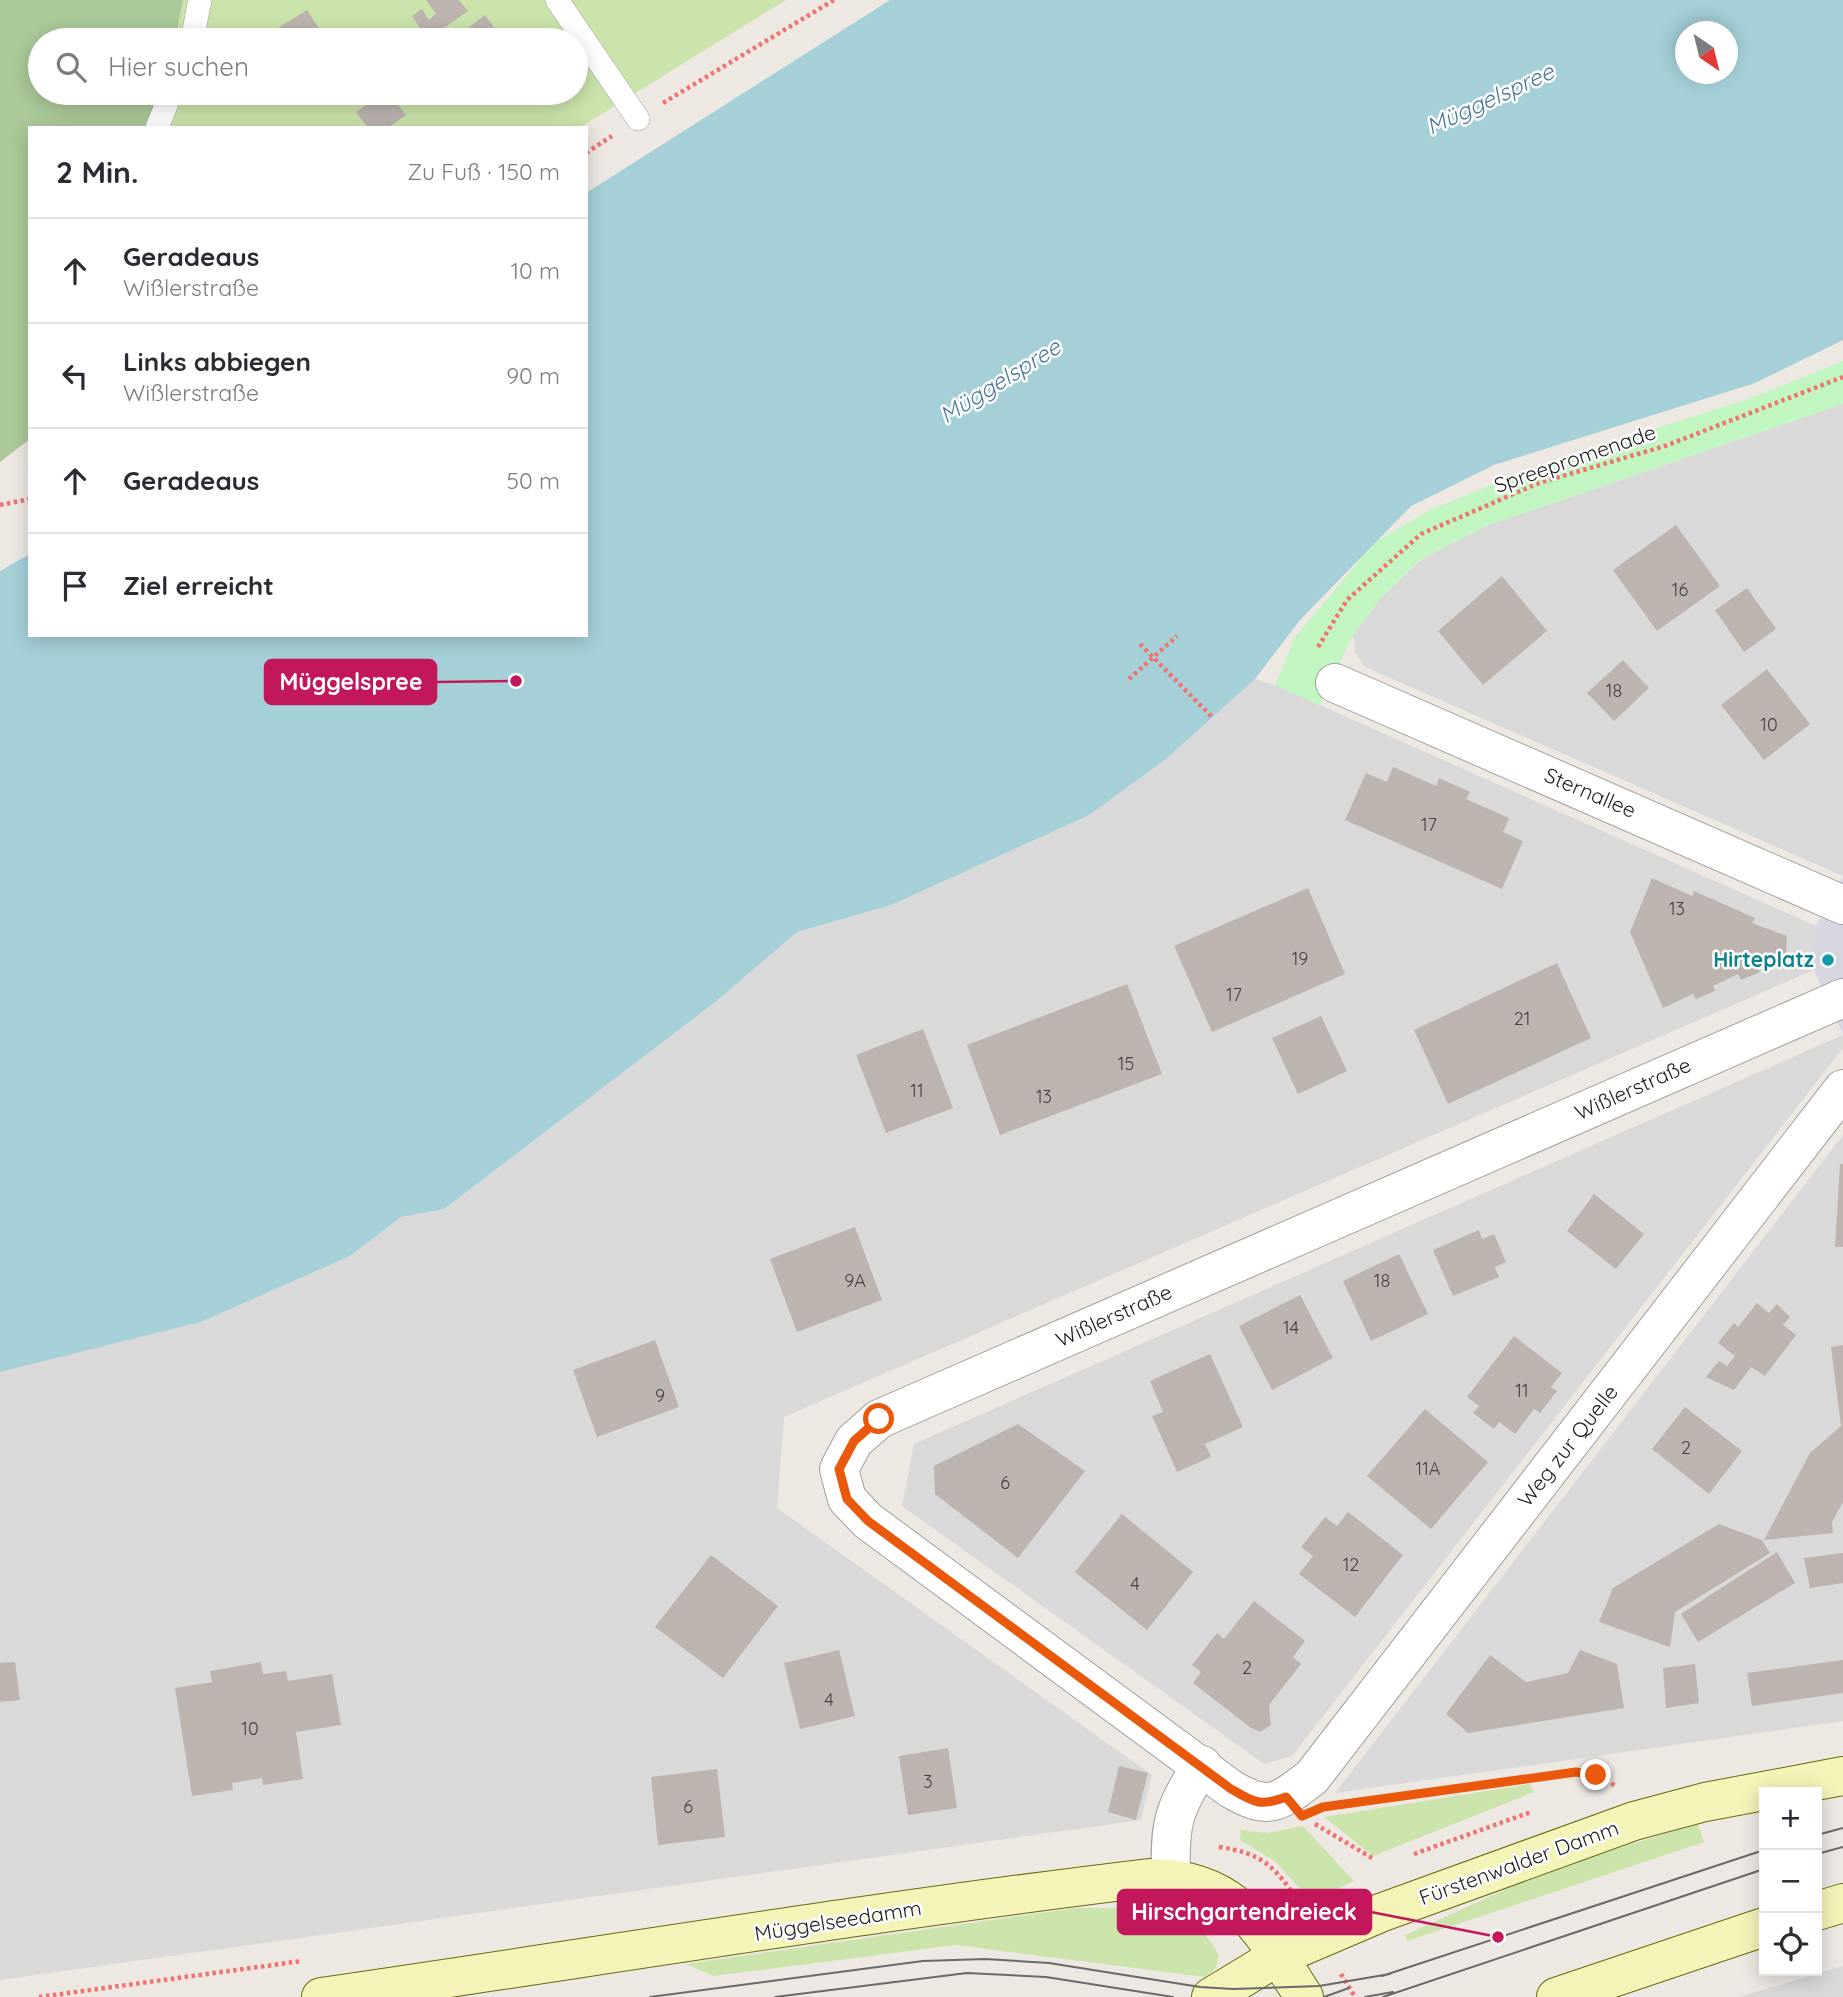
<!DOCTYPE html>
<html lang="de">
<meta charset="utf-8">
<style>
:root{--surface:#fff;--page:#f7f7f7;--text:#2b2b33;--muted:#7c7c81;--line:#e1e1e2}
body{margin:0;font-family:Quicksand,sans-serif;background:var(--page);color:var(--text)}
.controls{position:absolute;right:21px;bottom:21px;display:grid;overflow:hidden;border-radius:0px;box-shadow:0 4px 18px #0003}
.controls button{width:63px;height:63px;display:grid;place-items:center;padding:0;border:0;border-bottom:2px solid var(--line);background:var(--surface);color:var(--text);font:35px sans-serif}
.compass{position:absolute;left:1675px;top:21px;width:63px;height:63px;border-radius:50%;background:var(--surface);box-shadow:0 4px 18px #0003;rotate:145deg}
.stop{position:absolute;width:21px;height:21px;margin:-16px;border:5px solid #ea580c;border-radius:50%;background:#fff}
.stop.end{background:#ea580c;border-color:#fff;box-shadow:0 2px 7px #0008}
.list{margin:0;padding:0;list-style:none}
h2{display:flex;justify-content:space-between;align-items:center;height:91px;margin:0;padding:0 28px;font-size:30px}
h2 small{font-size:23px;font-weight:400;color:var(--muted)}
.list li{display:grid;grid-template-columns:46px 1fr auto;gap:21px;align-items:center;box-sizing:border-box;height:105px;padding:0 28px;border-top:2px solid var(--line)}
.list b{display:block;font-size:26px;white-space:nowrap}
.list p{margin:0;font-size:23px;white-space:nowrap;color:var(--muted)}
.list em{font-size:23px;font-style:normal;color:var(--muted)}
.icon{flex:none;width:38px;height:38px;fill:none;stroke:currentColor;stroke-width:2;stroke-linecap:round;stroke-linejoin:round}
.map{position:relative;flex:none;width:1843px;height:1997px;overflow:hidden}
.search{position:absolute;background:var(--surface);box-shadow:0 4px 18px #0003;left:28px;top:28px;width:560px;height:77px;display:flex;align-items:center;gap:18px;box-sizing:border-box;padding:0 24px;border-radius:38px;color:var(--muted);font-size:26px}
.panel{position:absolute;background:var(--surface);box-shadow:0 4px 18px #0003;left:28px;top:126px;width:560px;height:511px;border-radius:0px}
.map>svg:first-child{display:block}
.residential{fill:#dad9d9}
.grass{fill:#cbe4ab}
.forest{fill:#abc999}
.park{fill:#c1f5c1}
.plaza{fill:#d7d7e2}
.water{fill:#a5d0d8;fill-rule:evenodd}
.building{fill:#bdb4af}
.lines{fill:none;stroke-linecap:round;stroke-linejoin:round}
.service-casing{stroke:#a0a0a0;stroke-width:24}
.minor-casing{stroke:#a0a0a0;stroke-width:40}
.secondary-casing{stroke:#676a0c;stroke-width:40}
.path{stroke:#f07370;stroke-width:4.5;stroke-dasharray:3.5 3.5;stroke-linecap:butt}
.service{stroke:#fff;stroke-width:23}
.minor{stroke:#fff;stroke-width:38}
.secondary{stroke:#f4f3b8;stroke-width:38}
.tram{stroke:#6a6a6a;stroke-width:2}
.route{stroke:#ea580c;stroke-width:9}
.culture-dot{fill:#0f9aa8;stroke:#fff;stroke-width:2.5}
.labels{text-anchor:middle;stroke-width:5;stroke-linejoin:round;paint-order:stroke}
.number-label{font-size:18px;fill:#444241}
.street-label{font-size:21px;fill:#1c1c1c;stroke:#fff}
.culture-label{font-size:21px;font-weight:bold;fill:#0d838f;stroke:#fff;text-anchor:end}
.water-label{font-size:23px;font-style:italic;fill:#4c7a9d;stroke:#fff}
.leader{fill:none;stroke:#c2185b;stroke-width:2.5}
.callout-dot{fill:#c2185b;stroke:#fff;stroke-width:2.5}
.callout{fill:#c2185b;stroke:#c2185b;stroke-width:2.5}
.callout-label{font-size:23px;text-anchor:middle;font-weight:bold;fill:#fff}
</style>
<div class="map">
<svg width="1843" height="1997" viewBox="0 0 1843 1997">
<rect width="100%" height="100%" fill="#ede8e2"/>
<path class="residential" d="M1843,404v472l-478,-209 -10,-15 -2,-17 27,-36 37,-36 19,-12 50,-25z
M1255,679l20,6 541,241 -2,44 -1030,447 -7,91 375,267 -11,45 -1141,160v-608l201,-50 149,-66 51,-39 43,-8 270,-206 83,-71 94,-27 275,-146z
M1843,1035v13l-551,708 -28,8 -362,-258 12,-62z
M1843,1135v586l-508,72z
M1843,1966v31h-104z"/>
<path class="grass" d="M182,0h604l-207,128h-431l14,-35h414v-53h-402z
M1530,1784l4,8 -161,64 -49,-39z
M1698,1824l6,18 -297,99 -2,-6 153,-69z
M1303,1826l51,55 -31,14 -19,-2 -28,-31 -36,-22 1,-10 27,3z
M1076,1908h78l40,9 25,38 -3,13 -11,9 -249,-32 -243,31 -27,-12z"/>
<path class="forest" d="M0,0h183l-8,40h-135v53h122l-14,35h-118v311l-30,23z"/>
<path class="park" d="M1843,361v43l-357,122 -50,25 -19,11 -37,37 -27,36 -34,70 -44,-20 21,-49 79,-94 57,-33 104,-42 215,-69z"/>
<path class="plaza" d="M1843,877v157l-29,-64 -1,-20 3,-24z"/>
<path class="water" d="M890,0h953v340l-88,43 -261,82 -83,41 -111,114 -45,59 -89,80 -77,56 -198,90 -94,27 -83,71 -270,206 -43,8 -51,39 -149,66 -201,50v-801l30,-17v81h556v-442zM1686,32h42v42h-42z"/>
<path class="building" d="M426,0h33l9,11 -31,22 5,7h-14l-16,-24 10,-7 7,11 7,-6z
M307,10l19,30h-51l-5,-7z
M485,15l18,25h-47l-1,-2z
M383,93h6l17,22 -18,13h-20l-12,-16z
M1676,525l44,61 -63,45 -44,-61z
M1502,576l45,55 -64,54 -45,-54z
M1747,588l29,41 -32,23 -29,-42z
M1623,660l26,28 -35,33 -27,-28z
M1767,669l43,55 -46,36 -43,-55z
M1393,767l43,19 3,-8 31,14 -4,7 43,19 -6,14 20,9 -21,48 -157,-69 21,-47 21,9z
M1652,878l40,18 2,-5 61,27 -3,5 35,13 -1,20h-6l-23,10 3,6 -19,8 -3,-6 -25,12 2,5 -19,8 -3,-5 -30,14 -33,-76z
M1308,888l37,86 -133,58 -38,-86z
M1557,963l34,75 -143,66 -34,-74z
M1127,984l35,90 -162,61 -33,-90z
M1321,1016l26,55 -49,23 -26,-56z
M923,1029l30,79 -67,25 -30,-78z
M1840,1164h3v83h-8z
M1594,1194l50,40 -28,35 -49,-38z
M855,1227l27,73 -85,32 -27,-73z
M1479,1230l3,9 12,-5 12,28 -11,5 4,10 -46,19 -20,-46z
M1399,1254l29,60 -57,27 -28,-60z
M1300,1295l33,63 -61,32 -33,-64z
M1757,1303l12,10 8,-9 13,13 -7,8 13,10 -31,41 -14,-9 -17,23 -28,-13 13,-16 8,5 8,-10 -17,-13 16,-20 4,4z
M1514,1336l48,37 -11,14 6,4 -17,22 -6,-4 -19,25 -16,-12 -5,7 -21,-16 6,-7 -12,-9z
M655,1340l24,67 -82,30 -24,-67z
M1843,1345v157l-11,20 1,11 -69,7 46,-87 31,-27 -10,-79z
M1210,1354l33,73 -38,17 6,13 -34,15 -25,-56 11,-4 -13,-31z
M1685,1407l57,44 -33,43 -57,-45z
M1425,1409l63,53 -57,67 -64,-53z
M1018,1424l67,47 -67,87 -83,-64 -1,-28z
M1348,1512l55,43 -48,62 -56,-43 14,-18 -12,-9 24,-30 12,9z
M1122,1514l71,58 -46,58 -72,-58z
M1719,1524l43,16 8,13 -95,59 -5,35 -71,-25 14,-34z
M1777,1552l18,31 -97,59 -17,-28z
M1843,1553v30l-33,5 -6,-30z
M711,1555l67,51 -55,72 -68,-51z
M1254,1601l51,40 -12,16 8,7 -32,41 2,20 -11,7 -9,-4 -58,-45 8,-11 -9,-7 25,-32 7,6z
M839,1650l16,66 -55,13 -16,-66z
M1580,1650l37,14 7,44 -156,25 -22,-19 44,-59 36,27 42,-9z
M1843,1660v33l-91,13 -5,-33z
M15,1662l5,38 -20,2v-39z
M261,1662l2,12 23,-3 2,10 44,-7 9,51 -45,7 7,47 -40,6 -1,-7 -30,5 1,7 -41,6 -17,-108 37,-6 -2,-11z
M1695,1664l4,39 -33,5 -3,-40z
M948,1748l9,60 -49,7 -9,-59z
M1119,1766l29,7 -12,47 -28,-8z
M717,1769l8,68 -67,8 -7,-68z"/>
<g class="lines">
<g class="service-casing">
<path id="service" d="M557,0l81,119
M192,40l8,-40
M157,128l14,-35"/>
</g>
<g class="minor-casing">
<path id="minor" d="M1335,683l508,222
M1843,998l-964,421 -25,22 -15,28 8,30 21,22 363,268c39,23 48,13 81,-12l531,-688
M1171,1878c-2,-53 2,-70 31,-113"/>
</g>
<g class="secondary-casing">
<path id="secondary" d="M1817,1911l26,-8
M321,1997c276,-40 551,-86 828,-119 89,0 112,52 155,119
M1211,1997l66,-40 103,-44 254,-92 71,-19 138,-26
M1556,1997l208,-70"/>
</g>
<path class="path" d="M663,103l171,-103
M586,153l26,-17
M30,470v1
M0,505l30,-6
M1140,644l72,73
M1318,647l29,-47 74,-66 118,-51 126,-37 178,-69
M1129,679l48,-43
M1343,1804l233,-32 20,3 20,11
M1315,1824l57,34
M1219,1847c43,6 56,19 80,56
M1414,1854l117,-42
M1341,1974l14,23
M39,1997l263,-36"/>
<use href="#service" class="service"/>
<use href="#minor" class="minor"/>
<use href="#secondary" class="secondary"/>
<path class="tram" d="M1817,1835l26,-7
M1817,1854l26,-7
M1382,1976l382,-126
M650,1997l273,-36 62,-2 64,4 151,24 33,2 86,-3 71,-12
M775,1997l192,-24 79,4 127,20
M1324,1997l25,-9
M1365,1997l28,-5
M1383,1997l381,-128"/>
</g>
<g class="lines">
<path class="route" d="M879,1419l-25,22 -15,28 8,30 21,22 363,268c22,13 29,18 55,8l16,19 21,-9 253,-35 20,3"/>
</g>
<circle class="culture-dot" cx="1828" cy="960" r="7"/>
<g class="labels">
<g class="number-label">
<text x="1680" y="596">16</text>
<text x="1614" y="697">18</text>
<text x="1769" y="731">10</text>
<text x="1429" y="831">17</text>
<text x="1677" y="915">13</text>
<text x="1300" y="965">19</text>
<text x="1234" y="1001">17</text>
<text x="1522" y="1025">21</text>
<text x="1126" y="1070">15</text>
<text x="917" y="1097">11</text>
<text x="1044" y="1103">13</text>
<text x="855" y="1287">9A</text>
<text x="1382" y="1287">18</text>
<text x="1291" y="1334">14</text>
<text x="1522" y="1397">11</text>
<text x="660" y="1402">9</text>
<text x="1686" y="1454">2</text>
<text x="1428" y="1475">11A</text>
<text x="1005" y="1489">6</text>
<text x="1351" y="1571">12</text>
<text x="1135" y="1590">4</text>
<text x="1247" y="1674">2</text>
<text x="829" y="1706">4</text>
<text x="250" y="1735">10</text>
<text x="928" y="1788">3</text>
<text x="688" y="1813">6</text>
</g>
<g class="street-label">
<text transform="translate(1575 459) rotate(-19)" y="7">Spreepromenade</text>
<text transform="translate(1590 793) rotate(23)" y="7">Sternallee</text>
<text transform="translate(1633 1089) rotate(-24)" y="7">Wißlerstraße</text>
<text transform="translate(1114 1316) rotate(-24)" y="7">Wißlerstraße</text>
<text transform="translate(1568 1446) rotate(-52)" y="7">Weg zur Quelle</text>
<text transform="translate(1519 1863) rotate(-20)" y="7">Fürstenwalder Damm</text>
<text transform="translate(838 1921) rotate(-9)" y="7">Müggelseedamm</text>
</g>
<g class="culture-label">
<text x="1814" y="967">Hirteplatz</text>
</g>
<g class="water-label">
<text transform="translate(1490 99) rotate(-25)" y="8">Müggelspree</text>
<text transform="translate(1000 381) rotate(-32)" y="8">Müggelspree</text>
</g>
</g>
<path class="leader" d="M516 681L436 682M1498 1937L1371 1912"/>
<g class="callout-dot">
<circle cx="516" cy="681" r="7"/>
<circle cx="1498" cy="1937" r="7"/>
</g>
<g class="callout">
<rect x="265" y="660" width="171" height="44" rx="7"/>
<rect x="1118" y="1890" width="253" height="44" rx="7"/>
</g>
<g class="callout-label">
<text x="351" y="690">Müggelspree</text>
<text x="1244" y="1920">Hirschgartendreieck</text>
</g>
</svg>
<div class="controls">
<button>+</button>
<button>−</button>
<button><svg class="icon" aria-label="locate" viewBox="0 0 24 24"><circle cx="12" cy="12" r="6"/><path d="M12 2v4M12 18v4M2 12h4M18 12h4"/></svg></button>
</div>
<svg class="compass" viewBox="-18 -18 36 36"><path d="M0-13l5 13h-10z" fill="#e53935"/><path d="M0 13l5-13h-10z" fill="#7c7c81"/></svg>
<div class="stop" style="left:879px;top:1419px"></div>
<div class="stop end" style="left:1596px;top:1775px"></div>
<div class="search"><svg class="icon" aria-label="search" viewBox="0 0 24 24"><circle cx="10" cy="10" r="6"/><path d="M15 15l6 6"/></svg>Hier suchen</div>
<section class="panel">
<h2>2 Min.<small>Zu Fuß · 150 m</small></h2>
<ul class="list">
<li><svg class="icon" aria-label="ahead" viewBox="0 0 24 24"><path d="M12 20V5M6 11l6-6 6 6"/></svg><div><b>Geradeaus</b><p>Wißlerstraße</p></div><em>10 m</em></li>
<li><svg class="icon" aria-label="left" viewBox="0 0 24 24"><path d="M17 20v-9H6M10 6l-5 5 5 5"/></svg><div><b>Links abbiegen</b><p>Wißlerstraße</p></div><em>90 m</em></li>
<li><svg class="icon" aria-label="ahead" viewBox="0 0 24 24"><path d="M12 20V5M6 11l6-6 6 6"/></svg><div><b>Geradeaus</b></div><em>50 m</em></li>
<li><svg class="icon" aria-label="arrive" viewBox="0 0 24 24"><path d="M6 21V4h12l-3 4 3 4H6"/></svg><div><b>Ziel erreicht</b></div></li>
</ul>
</section>
</div>
